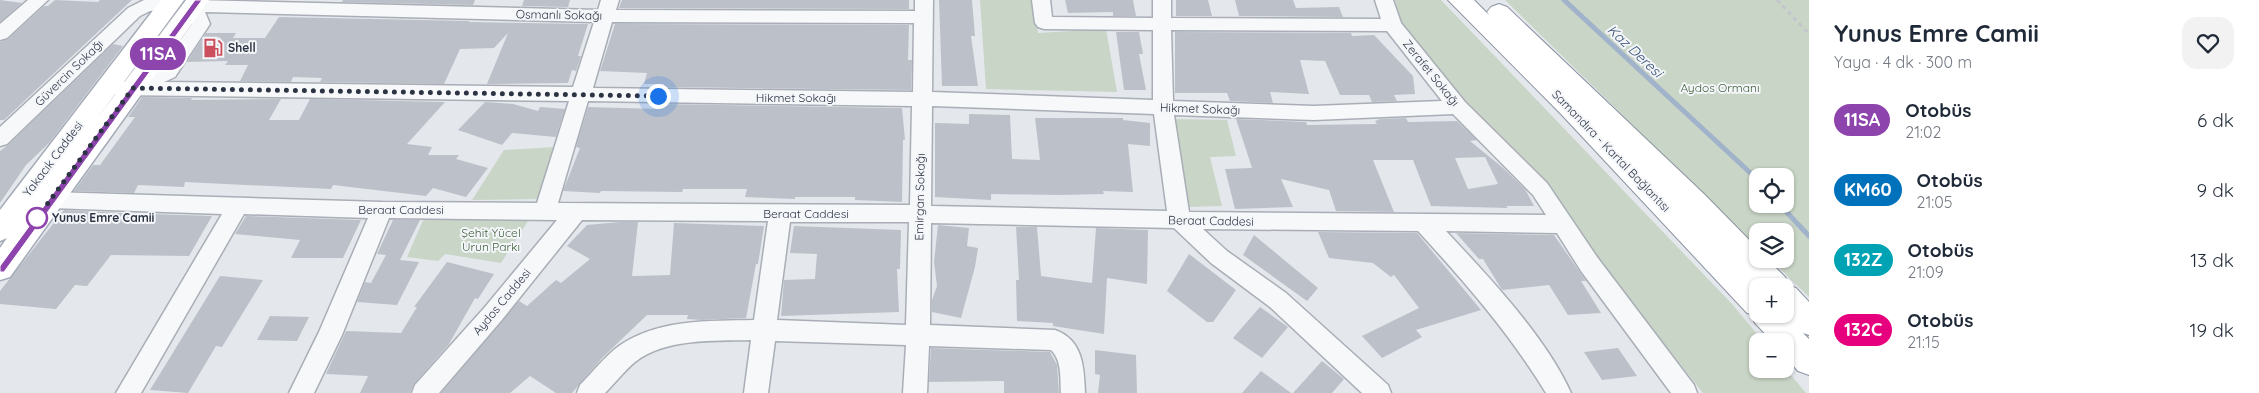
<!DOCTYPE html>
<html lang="tr">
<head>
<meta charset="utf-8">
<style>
	body { margin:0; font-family:Quicksand,sans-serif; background:#f2f2f3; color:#1f2937; height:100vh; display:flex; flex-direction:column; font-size:19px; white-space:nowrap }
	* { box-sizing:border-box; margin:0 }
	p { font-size:16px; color:#747a83 }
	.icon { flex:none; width:28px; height:28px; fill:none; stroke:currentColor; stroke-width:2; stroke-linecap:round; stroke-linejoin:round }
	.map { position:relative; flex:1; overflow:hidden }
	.panel { display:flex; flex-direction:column; background:#fff; width:450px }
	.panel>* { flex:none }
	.badge { padding:0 10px; border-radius:16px; font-size:18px; line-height:32px }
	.tools { position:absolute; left:1749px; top:168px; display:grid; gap:10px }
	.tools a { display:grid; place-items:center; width:45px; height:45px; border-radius:10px; background:#fff; box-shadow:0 1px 4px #0004; font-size:25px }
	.you { position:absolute; width:25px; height:25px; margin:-12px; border:4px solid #fff; border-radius:50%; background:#1a73e8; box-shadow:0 0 0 8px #1a73e833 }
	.map>.badge { position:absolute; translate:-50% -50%; box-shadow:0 0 0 2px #fff }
	.round { display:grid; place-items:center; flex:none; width:52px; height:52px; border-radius:15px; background:#f2f2f3 }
	.headline { display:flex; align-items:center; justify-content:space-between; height:85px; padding:0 25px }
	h1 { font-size:24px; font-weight:700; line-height:38px }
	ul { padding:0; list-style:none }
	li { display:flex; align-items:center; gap:15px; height:70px; padding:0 25px }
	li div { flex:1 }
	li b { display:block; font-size:19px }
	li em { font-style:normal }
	li .badge { min-width:55px; font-weight:700; text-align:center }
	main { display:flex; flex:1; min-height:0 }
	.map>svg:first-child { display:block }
	.green { fill:#c9d5c6; fill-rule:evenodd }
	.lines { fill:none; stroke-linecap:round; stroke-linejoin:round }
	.stream { stroke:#a1b3ca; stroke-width:5 }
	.building { fill:#bcc0c9; fill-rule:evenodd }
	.minor-casing { stroke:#a9aeb6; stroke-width:3 }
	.major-casing { stroke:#a4abb7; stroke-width:3 }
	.highway-casing { stroke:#8c94a2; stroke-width:2 }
	.path { stroke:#c2c5cb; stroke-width:3; stroke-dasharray:4 4; stroke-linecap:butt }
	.minor { fill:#f7f8fa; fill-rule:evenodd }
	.major { fill:#fff; fill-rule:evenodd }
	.highway { fill:#fff; fill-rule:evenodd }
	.line { fill:#8e44ad; stroke:#fff }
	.walk { stroke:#2c3444; stroke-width:5; stroke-dasharray:0 9 }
	.stop-dot { fill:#fff; stroke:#8e44ad; stroke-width:2.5 }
	.labels { text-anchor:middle; stroke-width:4; stroke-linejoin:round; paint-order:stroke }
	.street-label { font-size:12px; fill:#2c3444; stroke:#f4f6f9 }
	.poi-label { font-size:12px; font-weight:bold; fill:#2c3444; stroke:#f4f6f9; text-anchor:start }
	.park-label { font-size:12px; fill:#3f5f3a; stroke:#f4f6f9 }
	.stop-label { font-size:12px; font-weight:bold; fill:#2c3444; stroke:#f4f6f9; text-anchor:start }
	.water-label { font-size:14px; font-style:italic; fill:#375177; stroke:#f4f6f9 }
</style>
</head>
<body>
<main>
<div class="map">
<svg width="1809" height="393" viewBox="0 0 1809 393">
	<rect width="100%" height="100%" fill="#e4e7ec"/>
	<g class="green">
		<path d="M 980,0 L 1033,0 L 1038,33 L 1106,29 L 1117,92 L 986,89 Z"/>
		<path d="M 1395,0 L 1441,0 L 1732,304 L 1763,341 L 1758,341 L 1758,369 L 1785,368 L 1806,393 L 1703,393 L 1607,271 L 1568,215 L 1488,134 L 1401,27 Z"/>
		<path d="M 1505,0 L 1809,0 L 1809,297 L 1770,259 L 1785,259 L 1785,231 L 1758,231 L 1757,247 ZM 1758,176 L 1785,176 L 1785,204 L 1758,204 Z"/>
		<path d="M 1172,119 L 1227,120 L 1236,156 L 1210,157 L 1222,206 L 1186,207 Z"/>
		<path d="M 556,147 L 538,199 L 472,200 L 504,150 Z"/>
		<path d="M 425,216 L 528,221 L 501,263 L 445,254 L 438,261 L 407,257 Z"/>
	</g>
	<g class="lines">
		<g class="stream">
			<path d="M 1564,0 L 1758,180"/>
			<path d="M 1779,204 L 1809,236"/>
		</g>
	</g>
	<g class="building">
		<path d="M 0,0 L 22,3 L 0,22 Z"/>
		<path d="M 55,0 L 98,2 L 100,0 L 132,0 L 4,120 L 0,120 L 0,42 L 8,39 L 44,6 L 48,6 Z"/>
		<path d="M 343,0 L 475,0 L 473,5 L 342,2 Z"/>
		<path d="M 524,0 L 570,0 L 568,7 L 522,6 Z"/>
		<path d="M 622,0 L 909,0 L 909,9 L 619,8 Z"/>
		<path d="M 939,0 L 972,0 L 975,36 L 971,36 L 978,86 L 942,86 Z"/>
		<path d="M 1065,0 L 1133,0 L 1136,16 L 1113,16 L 1113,12 L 1068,13 Z"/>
		<path d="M 1176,0 L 1208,0 L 1212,16 L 1176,16 Z"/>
		<path d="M 1235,0 L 1293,0 L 1296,8 L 1339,7 L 1343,17 L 1239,16 Z"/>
		<path d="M 279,17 L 469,21 L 469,22 L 588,24 L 578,56 L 581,56 L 576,71 L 572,70 L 568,83 L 487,84 L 508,33 L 494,48 L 460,49 L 444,84 L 320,82 L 322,78 L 293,77 L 291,82 L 240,81 L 248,65 L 225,65 L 228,61 L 187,62 L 206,33 L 236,33 L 233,38 L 265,38 Z"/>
		<path d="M 615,24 L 909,25 L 908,60 L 912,60 L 911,90 L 664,87 L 664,84 L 644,84 L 647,73 L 600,71 Z"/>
		<path d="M 1116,32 L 1139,32 L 1143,54 L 1139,54 L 1146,90 L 1124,90 Z"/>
		<path d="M 1175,32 L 1351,33 L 1352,36 L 1374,35 L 1413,76 L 1415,94 L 1394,95 L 1397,101 L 1372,102 L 1369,95 L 1340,95 L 1325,61 L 1300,60 L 1309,94 L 1270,92 L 1273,103 L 1230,101 L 1227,93 L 1175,93 Z"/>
		<path d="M 113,44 L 123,46 L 49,143 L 26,165 L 0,203 L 0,151 L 8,145 Z"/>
		<path d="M 142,97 L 192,98 L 191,100 L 281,99 L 269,120 L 299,120 L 310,99 L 445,102 L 407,144 L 432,147 L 428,155 L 459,155 L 456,159 L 488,168 L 466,197 L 433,188 L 426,196 L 333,185 L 331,189 L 185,182 L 184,187 L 138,185 L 134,193 L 74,191 L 93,165 L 100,165 L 135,117 L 128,117 Z"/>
		<path d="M 485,102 L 513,104 L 538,111 L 540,107 L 565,109 L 556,137 L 512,133 L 502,145 L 458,130 Z"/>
		<path d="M 660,104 L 902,108 L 905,140 L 903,140 L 902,202 L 855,200 L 855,197 L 795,197 L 795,199 L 745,197 L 747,189 L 683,189 L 682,192 L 601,191 L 600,193 L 563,191 L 580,148 L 576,147 L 588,107 L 659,109 Z"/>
		<path d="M 969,114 L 1010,115 L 1012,159 L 1040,160 L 1035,118 L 1123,118 L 1123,120 L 1150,123 L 1150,146 L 1128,144 L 1133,192 L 1103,191 L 1104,194 L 1059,195 L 991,194 L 991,200 L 935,197 L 935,123 L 969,124 Z"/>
		<path d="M 1406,118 L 1408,122 L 1457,121 L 1477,140 L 1470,141 L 1502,167 L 1525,189 L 1534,206 L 1506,206 L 1508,208 L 1431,206 L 1413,160 L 1373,160 L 1394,212 L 1336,211 L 1329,190 L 1281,179 L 1293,207 L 1235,209 L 1225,169 L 1252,168 L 1236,119 L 1306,122 L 1307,125 L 1377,124 L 1375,121 L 1380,119 ZM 1485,157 L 1498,184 L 1468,189 L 1455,158 Z"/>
		<path d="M 64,210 L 121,213 L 212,216 L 189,256 L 111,255 L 87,286 L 75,285 L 56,309 L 0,304 L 0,291 Z"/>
		<path d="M 246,216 L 361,220 L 343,258 L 291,258 L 300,240 L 235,234 Z"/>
		<path d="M 393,220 L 420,220 L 400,260 L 419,262 L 397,305 L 357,302 L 365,282 L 371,283 L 386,255 L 377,254 Z"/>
		<path d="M 620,222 L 638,222 L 632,276 L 670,275 L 674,223 L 764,226 L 758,264 L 756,264 L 746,318 L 701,320 L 687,319 L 688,315 L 647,315 L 602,358 L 572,393 L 556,393 L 530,376 L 510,393 L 441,393 L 519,301 L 527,306 L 556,280 L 561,283 L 590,259 L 567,246 L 587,225 Z"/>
		<path d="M 938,225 L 969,228 L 967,246 L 978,248 L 975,267 L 961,318 L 932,312 L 932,300 L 937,286 L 934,262 Z"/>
		<path d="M 794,226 L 901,230 L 900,269 L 897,269 L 899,312 L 781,316 L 784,280 L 815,279 L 817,254 L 790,253 Z"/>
		<path d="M 1016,227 L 1037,227 L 1041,276 L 1092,283 L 1096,228 L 1148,230 L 1147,284 L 1107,278 L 1104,334 L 1053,326 L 1053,323 L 1017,321 L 1016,280 L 1019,280 Z"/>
		<path d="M 1318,232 L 1417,233 L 1481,310 L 1416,330 L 1422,337 L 1382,358 L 1362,336 L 1419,308 L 1394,275 L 1391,277 L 1373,263 L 1329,258 Z"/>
		<path d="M 1456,233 L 1554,235 L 1586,281 L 1581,281 L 1601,313 L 1568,315 L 1549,285 L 1502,290 L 1483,259 L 1479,259 Z"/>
		<path d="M 1254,235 L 1318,288 L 1307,301 L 1243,255 Z"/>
		<path d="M 1189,254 L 1236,290 L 1213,322 L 1207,322 L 1167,291 Z"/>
		<path d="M 447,262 L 494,274 L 478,299 L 475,298 L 449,344 L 414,384 L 410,393 L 360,393 L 368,376 L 326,374 L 346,331 L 401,333 L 417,307 L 414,307 Z"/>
		<path d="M 220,276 L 263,280 L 222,347 L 216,346 L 188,393 L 150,390 Z"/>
		<path d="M 1260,307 L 1288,327 L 1262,358 L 1233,338 Z"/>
		<path d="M 270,316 L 309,317 L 297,341 L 257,340 Z"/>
		<path d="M 931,348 L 1050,352 L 1057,365 L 1059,393 L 1004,393 L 1004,381 L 929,382 Z"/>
		<path d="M 1618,348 L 1637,376 L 1602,380 L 1584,352 Z"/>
		<path d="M 1095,350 L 1136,355 L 1137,393 L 1098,393 L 1100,375 L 1095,374 Z"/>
		<path d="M 1322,361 L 1344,379 L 1332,393 L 1293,393 Z"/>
		<path d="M 1261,371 L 1291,393 L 1242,393 Z"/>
	</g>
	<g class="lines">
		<defs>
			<g id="minor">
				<path d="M 28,0 L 48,0 L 7,38 L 0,40 L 0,24 Z"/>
				<path d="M 144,0 L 172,0 L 178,5 L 175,9 L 150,11 L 140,16 L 7,144 L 0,146 L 0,127 L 128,8 Z"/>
				<path d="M 193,0 L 598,10 L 601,0 L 619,0 L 616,10 L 915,11 L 915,0 L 933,0 L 932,92 L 1153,100 L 1153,30 L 1044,29 L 1038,27 L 1035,23 L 1032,0 L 1050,0 L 1052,17 L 1153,18 L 1153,0 L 1171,0 L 1171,18 L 1381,19 L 1375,0 L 1393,0 L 1401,23 L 1465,102 L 1547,183 L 1597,257 L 1694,385 L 1697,393 L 1671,393 L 1581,271 L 1557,233 L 1446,231 C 1488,276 1546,337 1571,393 L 1546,393 C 1510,334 1465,282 1418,231 L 1203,229 L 1227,251 L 1286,293 L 1388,385 L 1391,393 L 1362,393 L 1270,307 L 1211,263 L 1174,228 L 931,223 L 930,325 L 1055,330 C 1083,340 1084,367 1085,393 L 1061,393 C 1060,379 1062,360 1051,350 L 929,346 L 927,393 L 903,393 L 906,345 L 775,341 L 768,393 L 744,393 L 751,340 C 714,341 665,338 635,362 C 624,371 615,383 605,393 L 577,393 L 580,385 C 592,373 605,356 619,346 C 657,319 709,321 754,320 L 768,221 L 582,220 L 501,321 L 439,393 L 412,393 L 415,385 L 485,307 L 557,220 L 389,218 L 342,335 L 314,393 L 289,393 L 319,332 L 368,218 L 244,214 L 141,393 L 116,393 L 222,214 L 51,208 L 43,206 L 40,200 L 43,194 L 51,192 L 382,202 L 537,203 L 569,101 L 118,95 L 111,93 L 108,88 L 111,83 L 132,81 L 161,67 L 192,24 L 184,6 L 187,2 ZM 205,12 L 594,22 L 573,87 L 164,82 L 175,77 L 210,24 ZM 612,22 L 914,23 L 913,92 L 593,88 ZM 1171,30 L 1387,31 L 1442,101 L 1314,106 L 1173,101 ZM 588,101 L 912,106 L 910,205 L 558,203 ZM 932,106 L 1154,114 L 1167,211 L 931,206 ZM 1453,114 L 1533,195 L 1546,215 L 1189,212 L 1174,115 L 1314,120 ZM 790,222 L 909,222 L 906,325 L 777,320 Z"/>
			</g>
			<path id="major" d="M 161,0 L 184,0 L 96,120 L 186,0 L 209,0 L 10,277 L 0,280 L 0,248 L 7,238 L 0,241 L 0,210 Z"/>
			<path id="highway" d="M 1448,0 L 1474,0 L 1489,15 L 1487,12 L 1491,7 L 1499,4 L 1507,7 L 1705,195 L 1758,249 L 1758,259 L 1767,259 L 1785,277 L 1790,286 L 1796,288 L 1809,302 L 1809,335 L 1803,333 L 1809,339 L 1809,375 L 1798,371 L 1785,356 L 1785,341 L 1772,341 L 1755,323 L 1751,314 L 1747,313 L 1561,114 ZM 1758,286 L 1785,286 L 1785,314 L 1758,314 Z"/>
		</defs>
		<use href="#minor" class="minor-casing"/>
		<use href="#major" class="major-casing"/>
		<use href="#highway" class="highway-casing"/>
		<path class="path" d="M 1777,0 L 1809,34"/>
		<use href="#minor" class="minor"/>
		<use href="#major" class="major"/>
		<use href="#highway" class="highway"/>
	</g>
	<path class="line" d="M 195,0 L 202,0 L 4,272 L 0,272 L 0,266 Z"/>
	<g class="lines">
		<path class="walk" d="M 37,218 L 133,88 L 658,96"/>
	</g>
	<defs>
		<symbol id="fuel-bare" viewBox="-9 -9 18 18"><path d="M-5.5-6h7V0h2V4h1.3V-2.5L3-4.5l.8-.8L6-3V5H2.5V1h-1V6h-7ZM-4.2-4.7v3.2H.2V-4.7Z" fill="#cb4f5d" stroke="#f4f6f9" stroke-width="2.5" paint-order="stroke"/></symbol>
	</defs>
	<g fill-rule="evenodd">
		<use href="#fuel-bare" x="199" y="34" width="28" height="28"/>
	</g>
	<circle class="stop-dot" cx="37" cy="218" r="10"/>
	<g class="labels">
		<g class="street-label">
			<text transform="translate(559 15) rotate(1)" y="4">Osmanlı Sokağı</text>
			<text transform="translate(69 73) rotate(-44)" y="4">Güvercin Sokağı</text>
			<text transform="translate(1431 73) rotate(51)" y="4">Zerafet Sokağı</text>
			<text x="796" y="102">Hikmet Sokağı</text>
			<text transform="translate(1200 109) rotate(2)" y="4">Hikmet Sokağı</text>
			<text transform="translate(1611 151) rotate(46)" y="4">Samandıra - Kartal Bağlantısı</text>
			<text transform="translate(53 159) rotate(-53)" y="4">Yakacık Caddesi</text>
			<text transform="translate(920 197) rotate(-89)" y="4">Emirgan Sokağı</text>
			<text x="401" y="214">Beraat Caddesi</text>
			<text x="806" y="218">Beraat Caddesi</text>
			<text transform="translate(1211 221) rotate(1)" y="4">Beraat Caddesi</text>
			<text transform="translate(502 302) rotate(-50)" y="4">Aydos Caddesi</text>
		</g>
		<g class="poi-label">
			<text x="228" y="52">Shell</text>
		</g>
		<g class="park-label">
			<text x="1720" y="92">Aydos Ormanı</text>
			<text x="491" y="237">Şehit Yücel<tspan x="491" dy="14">Urun Parkı</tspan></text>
		</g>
		<g class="stop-label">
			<text x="52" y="222">Yunus Emre Camii</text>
		</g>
		<g class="water-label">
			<text transform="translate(1635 51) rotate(43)" y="5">Kaz Deresi</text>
		</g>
	</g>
</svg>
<div class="tools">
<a><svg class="icon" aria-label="locate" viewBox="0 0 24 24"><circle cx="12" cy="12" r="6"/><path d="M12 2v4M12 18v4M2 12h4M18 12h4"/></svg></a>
<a><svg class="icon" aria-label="layers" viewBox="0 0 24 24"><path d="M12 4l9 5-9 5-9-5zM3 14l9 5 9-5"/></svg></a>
<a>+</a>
<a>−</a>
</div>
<div class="you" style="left:658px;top:96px"></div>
<b class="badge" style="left:158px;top:54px;background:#8e44ad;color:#fff">11SA</b>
</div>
<section class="panel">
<div class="headline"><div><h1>Yunus Emre Camii</h1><p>Yaya · 4 dk · 300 m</p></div><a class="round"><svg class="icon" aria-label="heart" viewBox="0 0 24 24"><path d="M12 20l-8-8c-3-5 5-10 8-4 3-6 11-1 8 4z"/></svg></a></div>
<ul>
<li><span class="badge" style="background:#8e44ad;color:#fff">11SA</span><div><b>Otobüs</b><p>21:02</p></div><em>6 dk</em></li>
<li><span class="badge" style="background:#0072bc;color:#fff">KM60</span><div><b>Otobüs</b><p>21:05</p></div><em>9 dk</em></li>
<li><span class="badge" style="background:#00a3b4;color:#fff">132Z</span><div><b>Otobüs</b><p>21:09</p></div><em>13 dk</em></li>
<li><span class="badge" style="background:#e6007e;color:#fff">132C</span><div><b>Otobüs</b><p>21:15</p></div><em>19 dk</em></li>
</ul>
</section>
</main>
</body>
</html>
